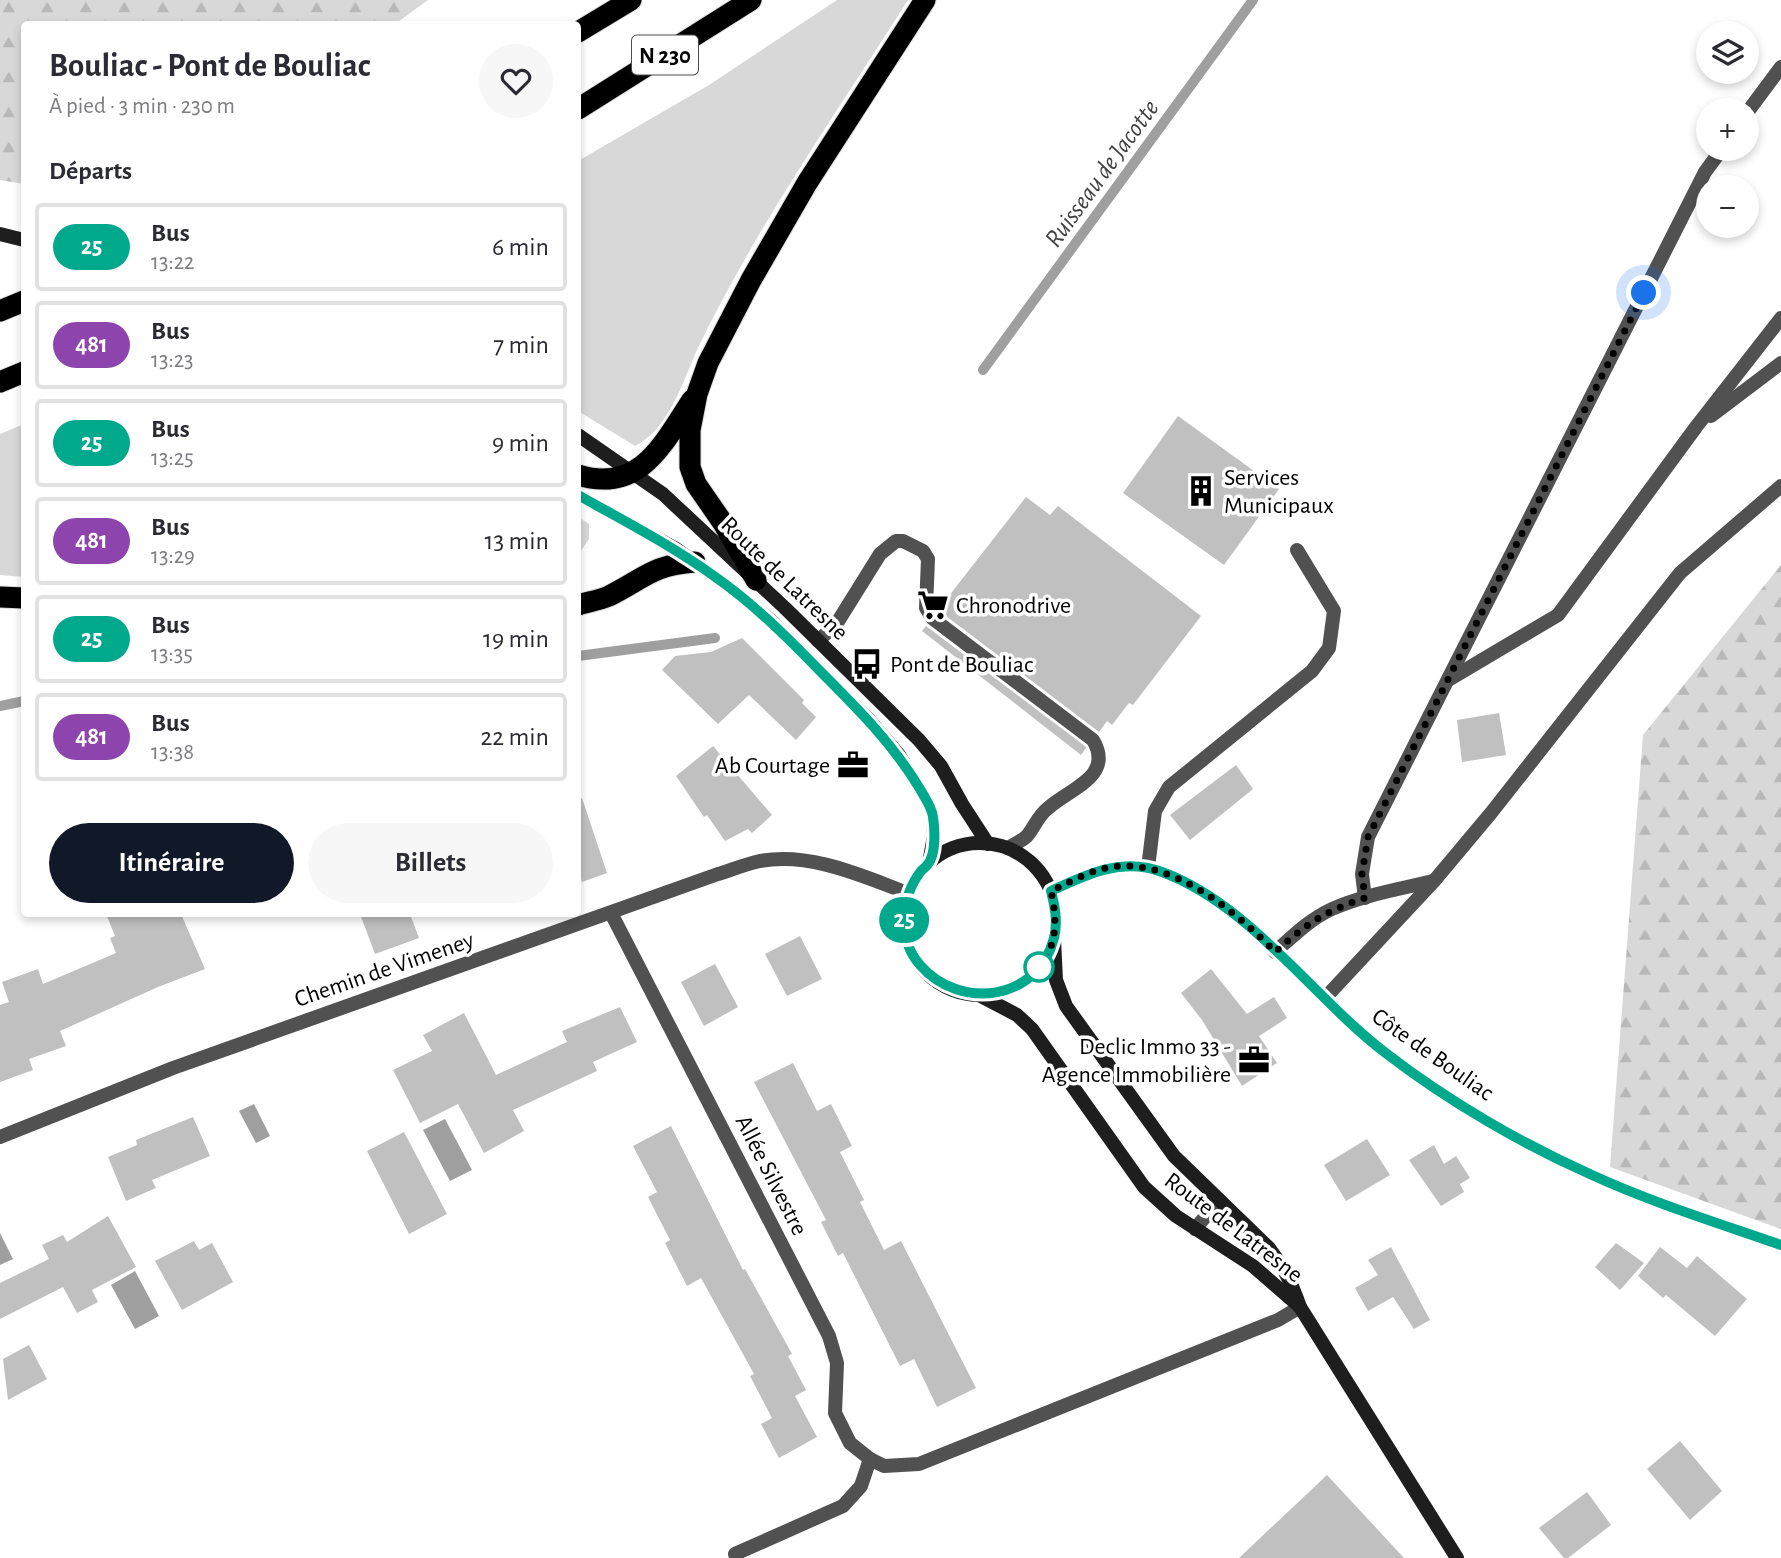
<!DOCTYPE html>
<html lang="fr">
<head>
<meta charset="utf-8">
<style>
	body { margin:0; font-family:"Alegreya Sans",sans-serif; background:#f7f7f7; color:#2b2b33; height:100vh; display:flex; flex-direction:column; font-size:26px; white-space:nowrap }
	* { box-sizing:border-box; margin:0 }
	p { font-size:23px; color:#7c7c81 }
	.icon { flex:none; width:38px; height:38px; fill:none; stroke:currentColor; stroke-width:2; stroke-linecap:round; stroke-linejoin:round }
	.map { position:relative; flex:1; overflow:hidden }
	.details { position:absolute; left:21px; top:21px; width:560px; height:896px; display:flex; flex-direction:column; background:#fff; border-radius:7px; box-shadow:0 4px 10px #0003 }
	.details>* { flex:none }
	.badge { padding:0 14px; border-radius:23px; font-size:24px; line-height:46px }
	.buttons { position:absolute; left:1696px; top:21px; display:grid; gap:14px }
	.buttons a { display:grid; place-items:center; width:63px; height:63px; border-radius:50%; background:#fff; box-shadow:0 4px 10px #0003; font-size:35px }
	.you { position:absolute; width:35px; height:35px; margin:-18px; border:5px solid #fff; border-radius:50%; background:#1a73e8; box-shadow:0 0 0 10px #1a73e833 }
	.map>.badge { position:absolute; translate:-50% -50%; box-shadow:0 0 0 4px #fff }
	h2 { padding:0 28px; font-size:26px; line-height:63px }
	.round { display:grid; place-items:center; flex:none; width:74px; height:74px; border-radius:37px; background:#f7f7f7 }
	.overview { display:flex; align-items:center; justify-content:space-between; height:119px; padding:0 28px }
	h1 { font-size:33px; font-weight:700; line-height:52px }
	.primary-button { display:flex; gap:14px; margin-top:auto; padding:14px 28px }
	.primary-button a { flex:1; height:80px; border-radius:42px; background:#111827; color:#fff; font-size:28px; font-weight:700; line-height:80px; text-align:center }
	.primary-button a+a { background:#f7f7f7; color:#2b2b33 }
	ul { padding:0; list-style:none }
	li { display:flex; align-items:center; gap:21px; height:88px; margin:0 14px 10px; padding:0 14px; border:4px solid #e1e1e2; border-radius:7px }
	li div { flex:1 }
	li b { display:block; font-size:26px }
	li em { font-style:normal }
	li .badge { min-width:77px; font-weight:700; text-align:center }
	.map>svg:first-child { display:block }
	.grass { fill:#d8d8d8 }
	.forest { fill:url(#forest-firs) }
	.water { fill:#9f9f9f }
	.lines { fill:none; stroke-linecap:round; stroke-linejoin:round }
	.stream { stroke:#9f9f9f; stroke-width:10 }
	.building { fill:#c0c0c0 }
	.highway-casing { stroke:#dbdbdb; stroke-width:23 }
	.lane { stroke:#515151; stroke-width:14 }
	.street { stroke:#515151; stroke-width:14 }
	.secondary { stroke:#1e1e1e; stroke-width:14 }
	.highway { stroke:#000; stroke-width:21 }
	.line-casing { stroke:#fff; stroke-width:16 }
	.line { stroke:#00a98b; stroke-width:10 }
	.walk { stroke:#000; stroke-width:7; stroke-dasharray:0 12.6 }
	.stop-dot { fill:#fff; stroke:#00a98b; stroke-width:3.5 }
	.labels { text-anchor:middle; stroke-width:7; stroke-linejoin:round; paint-order:stroke }
	.shield { fill:#fff; stroke:#4c4c4c; stroke-width:2 }
	.shield-label { font-size:23px; font-weight:bold; fill:#000 }
	.poi-label { font-size:24px; fill:#000; stroke:#fff; text-anchor:start }
	.street-label { font-size:24px; fill:#000; stroke:#fff }
	.water-label { font-size:26px; font-style:italic; fill:#404040; stroke:#fff }
</style>
</head>
<body>
<div class="map">
<svg width="1781" height="1558" viewBox="0 0 1781 1558">
	<defs>
		<pattern id="forest-firs" width="22" height="20" patternUnits="userSpaceOnUse" patternTransform="scale(1.75)"><rect width="22" height="20" fill="#d8d8d8"/><path d="M5 1l3.5 6h-7zM16 11l3.5 6h-7z" fill="#b8b8b8"/></pattern>
	</defs>
	<rect width="100%" height="100%" fill="#fff"/>
	<g class="grass">
		<path d="M 837,0 L 908,0 C 835,115 756,227 697,350 C 682,383 669,429 635,446 L 578,411 L 578,161 L 709,85 Z"/>
		<path d="M 24,424 L 24,577 L 0,575 L 0,434 Z"/>
		<path d="M 578,517 L 589,524 L 589,539 L 578,555 Z"/>
	</g>
	<g class="forest">
		<path d="M 0,0 L 428,0 L 395,24 L 24,24 L 24,184 L 0,180 Z"/>
		<path d="M 1781,565 L 1781,1229 L 1610,1167 L 1643,735 Z"/>
	</g>
	<g class="water">
		<path d="M 254,1104 L 270,1136 L 256,1143 L 239,1111 Z"/>
		<path d="M 445,1119 L 472,1170 L 450,1181 L 423,1130 Z"/>
		<path d="M 0,1233 L 13,1259 L 0,1265 Z"/>
		<path d="M 135,1271 L 159,1316 L 135,1329 L 111,1285 Z"/>
	</g>
	<g class="lines">
		<g class="stream">
			<path d="M 983,370 L 1253,0"/>
			<path d="M 578,656 L 715,638"/>
			<path d="M 0,706 L 24,701"/>
		</g>
	</g>
	<g class="building">
		<path d="M 1178,416 L 1279,489 L 1224,565 L 1123,493 Z"/>
		<path d="M 1026,497 L 1050,515 L 1058,506 L 1201,616 L 1133,705 L 1129,703 L 1112,725 L 1107,721 L 1099,732 L 938,610 Z"/>
		<path d="M 926,626 L 1085,746 L 1086,748 L 1081,755 L 922,631 Z"/>
		<path d="M 742,638 L 804,700 L 802,703 L 816,717 L 796,740 L 749,695 L 718,724 L 662,670 L 675,656 L 711,652 Z"/>
		<path d="M 1499,713 L 1506,755 L 1462,762 L 1457,720 Z"/>
		<path d="M 713,746 L 772,815 L 752,833 L 748,829 L 725,841 L 707,815 L 704,817 L 676,776 Z"/>
		<path d="M 1236,765 L 1253,789 L 1190,840 L 1170,815 Z"/>
		<path d="M 582,798 L 607,873 L 582,882 L 578,868 L 578,799 Z"/>
		<path d="M 106,914 L 181,914 L 205,969 L 158,987 L 60,1031 L 66,1046 L 29,1059 L 33,1070 L 0,1082 L 0,1005 L 9,1002 L 2,982 L 38,969 L 43,984 L 116,953 L 110,938 L 115,936 Z"/>
		<path d="M 360,914 L 410,914 L 419,938 L 375,954 Z"/>
		<path d="M 800,936 L 822,979 L 787,996 L 765,954 Z"/>
		<path d="M 715,964 L 738,1007 L 704,1026 L 681,982 Z"/>
		<path d="M 1211,969 L 1247,1014 L 1274,997 L 1287,1018 L 1259,1036 L 1277,1063 L 1242,1086 L 1202,1020 L 1181,993 Z"/>
		<path d="M 620,1007 L 637,1042 L 593,1062 L 597,1071 L 513,1110 L 524,1131 L 484,1153 L 458,1104 L 420,1123 L 393,1070 L 432,1051 L 423,1035 L 464,1013 L 496,1075 L 567,1042 L 562,1031 Z"/>
		<path d="M 793,1063 L 817,1111 L 831,1104 L 852,1146 L 840,1152 L 864,1200 L 860,1202 L 884,1250 L 901,1241 L 976,1388 L 937,1407 L 914,1359 L 900,1366 L 843,1253 L 838,1256 L 821,1222 L 826,1220 L 754,1082 Z"/>
		<path d="M 193,1117 L 210,1156 L 152,1180 L 156,1188 L 126,1201 L 108,1157 L 137,1145 L 136,1140 Z"/>
		<path d="M 671,1126 L 743,1270 L 745,1269 L 792,1354 L 788,1356 L 806,1390 L 795,1396 L 817,1437 L 779,1458 L 761,1424 L 772,1418 L 750,1376 L 754,1374 L 701,1278 L 687,1286 L 665,1243 L 670,1240 L 648,1197 L 657,1192 L 633,1146 Z"/>
		<path d="M 404,1132 L 447,1214 L 409,1234 L 367,1151 Z"/>
		<path d="M 1367,1139 L 1390,1175 L 1346,1201 L 1324,1165 Z"/>
		<path d="M 1434,1145 L 1444,1164 L 1456,1156 L 1470,1178 L 1460,1184 L 1464,1192 L 1441,1206 L 1409,1160 Z"/>
		<path d="M 108,1216 L 136,1267 L 92,1290 L 98,1302 L 77,1313 L 63,1287 L 0,1319 L 0,1283 L 49,1259 L 42,1245 L 63,1235 L 67,1242 Z"/>
		<path d="M 194,1241 L 199,1250 L 212,1243 L 233,1282 L 182,1310 L 155,1261 Z"/>
		<path d="M 1616,1243 L 1644,1263 L 1620,1290 L 1595,1267 Z"/>
		<path d="M 1391,1247 L 1430,1320 L 1414,1329 L 1393,1297 L 1368,1311 L 1355,1288 L 1378,1275 L 1368,1260 Z"/>
		<path d="M 1660,1247 L 1687,1268 L 1697,1256 L 1747,1299 L 1715,1336 L 1666,1295 L 1663,1298 L 1638,1276 Z"/>
		<path d="M 29,1345 L 47,1379 L 8,1400 L 3,1359 Z"/>
		<path d="M 1680,1441 L 1722,1491 L 1690,1520 L 1647,1469 Z"/>
		<path d="M 1327,1475 L 1404,1558 L 1239,1558 Z"/>
		<path d="M 1587,1492 L 1611,1525 L 1568,1558 L 1564,1558 L 1539,1528 Z"/>
	</g>
	<g class="lines">
		<defs>
			<g id="highway">
				<path d="M 578,32 L 631,0"/>
				<path d="M 578,109 L 751,0"/>
				<path d="M 0,311 L 24,301"/>
				<path d="M 0,382 L 24,372"/>
				<path d="M 578,475 C 640,494 663,444 692,400"/>
				<path d="M 756,580 L 723,523 L 696,484 L 690,467 L 690,430 L 697,394 L 708,363 L 751,280 L 807,183 L 925,0"/>
				<path d="M 0,597 L 24,598"/>
				<path d="M 578,605 C 588,602 600,600 609,596 C 645,578 652,565 695,562"/>
			</g>
		</defs>
		<use href="#highway" class="highway-casing"/>
		<g class="lane">
			<path d="M 1746,114 L 1781,67"/>
			<path d="M 1711,416 L 1781,363"/>
			<path d="M 818,641 L 837,623 L 880,554 L 896,541 L 903,541 L 923,551 L 928,559 L 926,608 L 932,618 L 1093,740 C 1115,777 1068,789 1047,809 C 1038,816 1034,828 1027,836 C 1022,841 1014,844 1008,848"/>
			<path d="M 1450,679 L 1558,615 L 1696,427 L 1781,318"/>
			<path d="M 1148,868 L 1155,811 L 1169,787 L 1312,671 L 1329,648 L 1334,611 L 1297,550"/>
			<path d="M 1365,898 L 1362,874 L 1368,837 L 1705,172 L 1722,149"/>
			<path d="M 1275,952 C 1293,936 1310,919 1332,909 C 1363,895 1400,889 1433,881"/>
			<path d="M 1325,998 L 1434,881 L 1491,813 L 1680,573 L 1781,486"/>
		</g>
		<g class="street">
			<path d="M 1051,891 C 1087,874 1122,858 1162,872 C 1249,903 1314,999 1387,1054 C 1449,1101 1521,1143 1592,1175 C 1653,1203 1718,1223 1781,1245"/>
			<path d="M 611,913 L 829,1336 L 837,1363 L 835,1413 L 850,1443 L 870,1459 L 884,1466 L 919,1464 L 1278,1320 L 1300,1307"/>
			<path d="M 0,1137 L 173,1068 L 718,874 C 731,870 746,864 760,861 C 811,852 862,876 908,893"/>
			<path d="M 1195,1229 L 1219,1200"/>
			<path d="M 737,1558 L 735,1554 L 843,1506 L 861,1486 L 870,1459"/>
		</g>
		<g class="secondary">
			<path d="M 0,234 L 24,240"/>
			<path d="M 578,435 L 663,494 L 785,608 L 919,740 L 941,766 L 962,804 L 988,844"/>
			<path d="M 578,495 L 676,549 L 741,596 L 770,620 L 870,721 L 899,755 L 928,803 L 933,815 L 934,836 L 929,863"/>
			<circle cx="980" cy="919" r="76"/>
			<path d="M 1054,939 L 1056,980 L 1066,1006 L 1174,1156 L 1269,1248 C 1284,1267 1292,1284 1300,1307 L 1457,1558"/>
			<path d="M 979,995 L 1017,1015 L 1032,1029 L 1144,1187 L 1176,1216 L 1253,1266 L 1299,1306"/>
		</g>
		<use href="#highway" class="highway"/>
	</g>
	<g class="lines">
		<defs>
			<path id="line" d="M 578,495 C 624,521 671,545 714,576 C 754,604 787,637 821,672 C 858,709 893,744 920,789 C 925,798 932,807 933,817 C 935,830 936,854 928,864 C 926,867 923,869 921,871 C 901,897 897,939 920,965 C 960,1011 1038,1001 1054,938 C 1058,922 1055,907 1051,891 C 1087,874 1122,857 1162,872 C 1250,904 1314,999 1387,1054 C 1448,1101 1522,1144 1592,1175 C 1653,1203 1718,1223 1781,1245"/>
		</defs>
		<use href="#line" class="line-casing"/>
		<use href="#line" class="line"/>
		<path class="walk" d="M 1039,967 C 1058,945 1057,918 1051,891 C 1070,882 1090,870 1112,867 C 1171,858 1236,911 1275,952 C 1308,923 1323,912 1365,898 L 1362,874 L 1368,837 L 1644,293"/>
	</g>
	<defs>
		<symbol id="building-bare" viewBox="-9 -9 18 18"><path d="M-4-6H4V6H1V3H-1V6H-4ZM-2.5-4.3h1.7v1.8h-1.7ZM.8-4.3h1.7v1.8H.8ZM-2.5-1h1.7V.8h-1.7ZM.8-1h1.7V.8H.8Z" fill="#000" stroke="#fff" stroke-width="2.5" paint-order="stroke"/></symbol>
		<symbol id="supermarket-bare" viewBox="-9 -9 18 18"><path d="M-6-5.5h2.5l.6 2H6L4.5 2H-2.5L-4.4-4H-6ZM-1.5 3.2a1.3 1.3 0 1 0 .1 0ZM3 3.2a1.3 1.3 0 1 0 .1 0Z" fill="#000" stroke="#fff" stroke-width="2.5" paint-order="stroke"/></symbol>
		<symbol id="bus-bare" viewBox="-9 -9 18 18"><path d="M-5-6H5V4H4V6H2V4H-2V6H-4V4H-5ZM-3.5-4V0h7V-4ZM-3.5 1.2v1.5H-2V1.2ZM2 1.2v1.5H3.5V1.2Z" fill="#000" stroke="#fff" stroke-width="2.5" paint-order="stroke"/></symbol>
		<symbol id="office-bare" viewBox="-9 -9 18 18"><path d="M-6-3h4V-5.5h4V-3h4V5H-6ZM-1-4.5V-3h2v-1.5ZM-6 0V1H6V0Z" fill="#000" stroke="#fff" stroke-width="2.5" paint-order="stroke"/></symbol>
	</defs>
	<g fill-rule="evenodd">
		<use href="#building-bare" x="1179" y="469" width="44" height="44"/>
		<use href="#supermarket-bare" x="911" y="583" width="44" height="44"/>
		<use href="#bus-bare" x="845" y="642" width="44" height="44"/>
		<use href="#office-bare" x="831" y="743" width="44" height="44"/>
		<use href="#office-bare" x="1232" y="1038" width="44" height="44"/>
	</g>
	<circle class="stop-dot" cx="1039" cy="967" r="14"/>
	<g class="labels">
		<rect class="shield" x="632" y="35.5" width="66" height="39" rx="5"/>
		<g class="shield-label">
			<text x="665" y="63">N 230</text>
		</g>
		<g class="poi-label">
			<text x="1224" y="485">Services<tspan x="1224" dy="28">Municipaux</tspan></text>
			<text x="956" y="613">Chronodrive</text>
			<text x="890" y="672">Pont de Bouliac</text>
			<text x="830" y="773" text-anchor="end">Ab Courtage</text>
			<text x="1231" y="1054" text-anchor="end">Declic Immo 33 -<tspan x="1231" dy="28">Agence Immobilière</tspan></text>
		</g>
		<g class="street-label">
			<text transform="translate(785 578) rotate(44)" y="8">Route de Latresne</text>
			<text transform="translate(384 969) rotate(-19)" y="8">Chemin de Vimeney</text>
			<text transform="translate(1433 1054) rotate(35)" y="8">Côte de Bouliac</text>
			<text transform="translate(772 1175) rotate(63)" y="8">Allée Silvestre</text>
			<text transform="translate(1234 1227) rotate(37)" y="8">Route de Latresne</text>
		</g>
		<g class="water-label">
			<text transform="translate(1101 173) rotate(-54)" y="9">Ruisseau de Jacotte</text>
		</g>
	</g>
</svg>
<div class="buttons">
<a><svg class="icon" aria-label="layers" viewBox="0 0 24 24"><path d="M12 4l9 5-9 5-9-5zM3 14l9 5 9-5"/></svg></a>
<a>+</a>
<a>−</a>
</div>
<div class="you" style="left:1644px;top:293px"></div>
<b class="badge" style="left:904px;top:920px;background:#00a98b;color:#fff">25</b>
<section class="details">
<div class="overview"><div><h1>Bouliac - Pont de Bouliac</h1><p>À pied · 3 min · 230 m</p></div><a class="round"><svg class="icon" aria-label="heart" viewBox="0 0 24 24"><path d="M12 20l-8-8c-3-5 5-10 8-4 3-6 11-1 8 4z"/></svg></a></div>
<h2>Départs</h2>
<ul>
<li><span class="badge" style="background:#00a98b;color:#fff">25</span><div><b>Bus</b><p>13:22</p></div><em>6 min</em></li>
<li><span class="badge" style="background:#8e44ad;color:#fff">481</span><div><b>Bus</b><p>13:23</p></div><em>7 min</em></li>
<li><span class="badge" style="background:#00a98b;color:#fff">25</span><div><b>Bus</b><p>13:25</p></div><em>9 min</em></li>
<li><span class="badge" style="background:#8e44ad;color:#fff">481</span><div><b>Bus</b><p>13:29</p></div><em>13 min</em></li>
<li><span class="badge" style="background:#00a98b;color:#fff">25</span><div><b>Bus</b><p>13:35</p></div><em>19 min</em></li>
<li><span class="badge" style="background:#8e44ad;color:#fff">481</span><div><b>Bus</b><p>13:38</p></div><em>22 min</em></li>
</ul>
<div class="primary-button"><a>Itinéraire</a><a>Billets</a></div>
</section>
</div>
</body>
</html>
